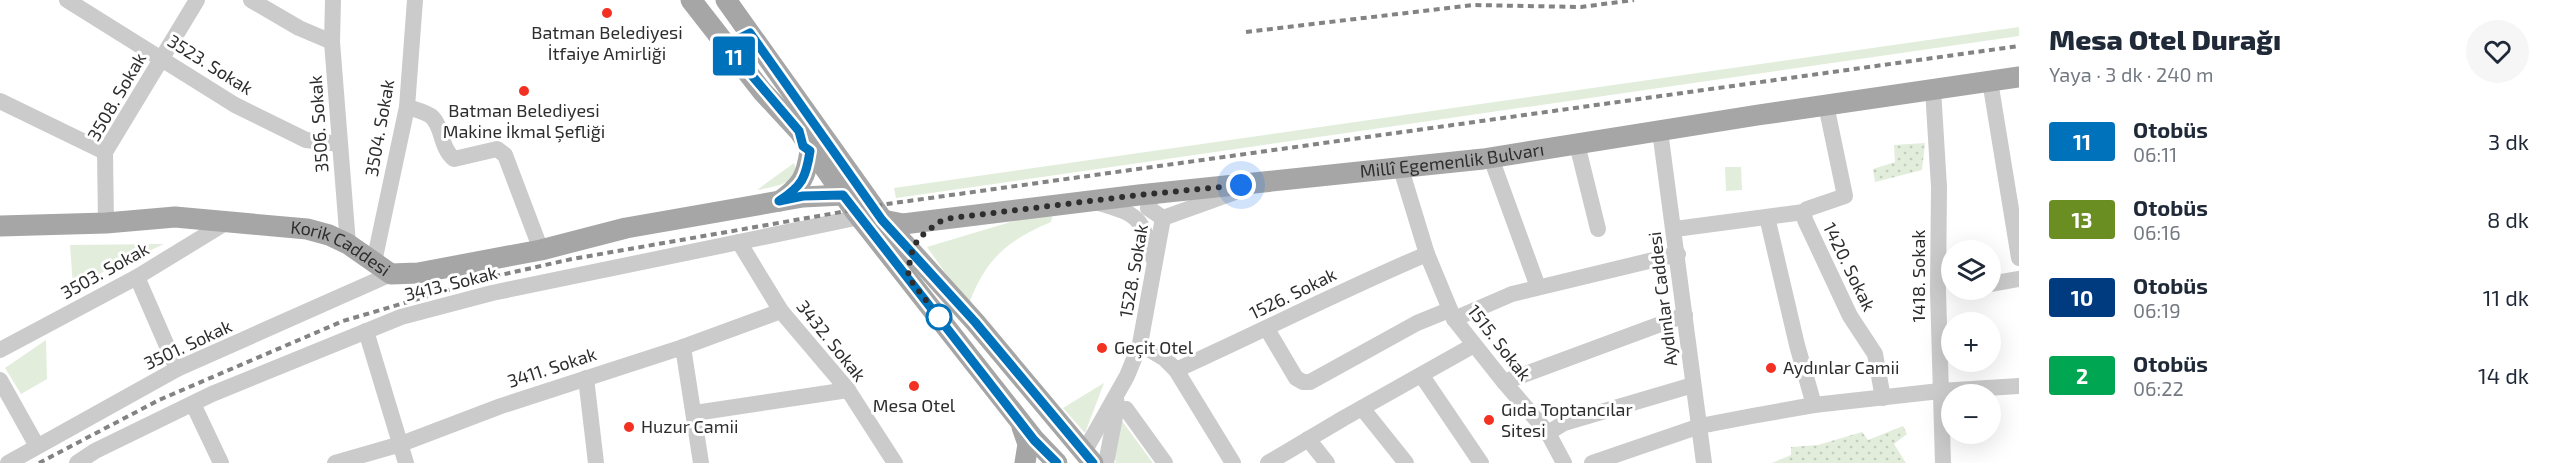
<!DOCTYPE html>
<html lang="tr">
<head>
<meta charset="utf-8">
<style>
	body { margin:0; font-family:"Exo 2",sans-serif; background:#f6f6f7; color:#1f2937; height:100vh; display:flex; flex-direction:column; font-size:22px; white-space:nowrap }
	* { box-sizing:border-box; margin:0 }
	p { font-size:20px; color:#747a83 }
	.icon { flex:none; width:33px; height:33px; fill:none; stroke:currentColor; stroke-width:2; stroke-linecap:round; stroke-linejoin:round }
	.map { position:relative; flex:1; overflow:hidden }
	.details { display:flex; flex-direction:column; background:#fff; width:540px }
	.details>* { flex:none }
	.badge { padding:0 12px; border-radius:4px; font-size:21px; line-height:39px }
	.buttons { position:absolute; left:1941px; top:240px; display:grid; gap:12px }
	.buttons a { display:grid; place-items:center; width:60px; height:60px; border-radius:50%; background:#fff; box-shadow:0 6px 24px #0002; font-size:30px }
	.you { position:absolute; width:30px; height:30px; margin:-15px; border:4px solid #fff; border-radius:50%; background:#1a73e8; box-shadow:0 0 0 9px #1a73e833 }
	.map>.badge { position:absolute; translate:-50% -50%; box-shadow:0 0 0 3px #fff }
	.round { display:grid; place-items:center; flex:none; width:63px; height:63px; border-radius:32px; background:#f6f6f7 }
	.overview { display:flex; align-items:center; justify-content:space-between; height:102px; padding:0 30px }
	h1 { font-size:28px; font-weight:800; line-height:45px }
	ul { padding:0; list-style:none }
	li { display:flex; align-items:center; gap:18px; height:78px; padding:0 30px }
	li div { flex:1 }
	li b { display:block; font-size:22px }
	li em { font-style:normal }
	li .badge { min-width:66px; font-weight:700; text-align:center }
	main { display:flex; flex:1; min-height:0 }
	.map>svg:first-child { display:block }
	.green { fill:#e2eddb }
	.garden { fill:url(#garden-dots) }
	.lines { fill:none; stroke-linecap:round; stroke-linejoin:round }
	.minor { stroke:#cbcbcb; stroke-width:16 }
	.major { stroke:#a6a6a6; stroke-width:21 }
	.rail { stroke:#838383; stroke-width:4; stroke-dasharray:6 4.5; stroke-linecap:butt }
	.line-casing { stroke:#fff; stroke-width:14 }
	.line { stroke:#0072bc; stroke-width:9 }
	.walk { stroke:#2e2e2e; stroke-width:6; stroke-dasharray:0 10.8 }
	.poi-dot { fill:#f23123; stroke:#fff; stroke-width:2 }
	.stop-dot { fill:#fff; stroke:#0072bc; stroke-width:3 }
	.labels { text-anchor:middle; stroke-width:6; stroke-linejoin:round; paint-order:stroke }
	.poi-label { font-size:18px; fill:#2e2e2e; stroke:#fff; text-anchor:start }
	.street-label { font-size:18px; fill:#2e2e2e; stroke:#fff }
</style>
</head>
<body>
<main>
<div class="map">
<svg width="2019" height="463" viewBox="0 0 2019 463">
	<defs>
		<pattern id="garden-dots" width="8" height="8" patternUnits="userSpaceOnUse" patternTransform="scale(1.5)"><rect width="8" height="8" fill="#e2eddb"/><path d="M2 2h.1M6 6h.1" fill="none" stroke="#c2ccbc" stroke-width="1.8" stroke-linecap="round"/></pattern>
	</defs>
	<rect width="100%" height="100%" fill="#fff"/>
	<g class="green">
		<path d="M 2019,27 L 2019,36 L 896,198 L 894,188 Z"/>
		<path d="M 794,163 C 802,184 772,187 757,190 Z"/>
		<path d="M 1725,167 L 1741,167 L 1742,190 L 1726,191 Z"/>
		<path d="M 1054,209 L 1051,222 C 1009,240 987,257 970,301 L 958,291 L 927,247 Z"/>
		<path d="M 164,244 L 73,286 L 70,245 Z"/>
		<path d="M 46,340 L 47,379 L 21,394 L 5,368 Z"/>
		<path d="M 1104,383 L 1085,433 L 1063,408 Z"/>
		<path d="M 1122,421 L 1153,463 L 1116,463 L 1114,454 Z"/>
	</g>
	<g class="garden">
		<path d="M 1925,143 L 1922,170 L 1875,182 L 1873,169 L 1895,162 L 1894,145 Z"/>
		<path d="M 1903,426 L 1907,434 L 1894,444 L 1906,463 L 1772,463 L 1791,455 L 1791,447 L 1818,445 L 1862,432 L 1868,440 Z"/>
	</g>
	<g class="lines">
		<g class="minor">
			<path d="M 67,0 L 235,105 L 306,140 L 340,144"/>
			<path d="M 251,0 L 299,28 L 332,42"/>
			<path d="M 333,0 L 332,42 L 348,244"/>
			<path d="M 1990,81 L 2019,258"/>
			<path d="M 1933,89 L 1939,187 L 1938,291 L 1943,463"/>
			<path d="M 0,101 L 105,152"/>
			<path d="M 1826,105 L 1845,196 L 1807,209 L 1804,212 L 1805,220 L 1850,316 L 1875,354 L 1883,398"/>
			<path d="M 407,107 C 415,109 424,112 431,116 C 443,126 440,148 454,159 L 497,149 L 505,155 L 541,250"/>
			<path d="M 1660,131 L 1704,463"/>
			<path d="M 1577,144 L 1598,229"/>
			<path d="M 1491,158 L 1538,287"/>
			<path d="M 1401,169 L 1427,254 L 1454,319 L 1504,382 L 1548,433 L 1564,463"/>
			<path d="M 1157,193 L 1149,202 L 1148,208 L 1163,218"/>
			<path d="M 1096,202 C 1138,215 1141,215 1153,258"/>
			<path d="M 1767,217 L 1797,345 L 1814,405"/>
			<path d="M 106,223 L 105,152 L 197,0"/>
			<path d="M 1675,229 L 1804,212"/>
			<path d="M 739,242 L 781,311 L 848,390 L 895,463"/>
			<path d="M 374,262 L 407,107 L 415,0"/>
			<path d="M 137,277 L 177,369"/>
			<path d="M 1990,284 L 2019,279"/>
			<path d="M 1454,319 L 1512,294 L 1678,254"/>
			<path d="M 1267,329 L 1296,378 L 1303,382 L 1310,382 L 1417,323 L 1449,310"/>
			<path d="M 366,331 L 406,463"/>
			<path d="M 1140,344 L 1165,359 L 1176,370 L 1233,463"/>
			<path d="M 683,347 L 701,463"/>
			<path d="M 0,350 L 137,277 L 227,222"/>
			<path d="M 1176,370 C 1260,332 1342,290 1427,254"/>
			<path d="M 1422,376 L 1481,463"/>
			<path d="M 586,378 L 596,463"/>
			<path d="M 0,380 L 37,446"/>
			<path d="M 1504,382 L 1685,315"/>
			<path d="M 193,404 L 221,463"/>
			<path d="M 1362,408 L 1406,463"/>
			<path d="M 1126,409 L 1165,463"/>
			<path d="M 695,413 L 848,390"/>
			<path d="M 1548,433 L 1564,423 L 1693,385"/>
			<path d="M 1308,439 L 1327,463"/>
			<path d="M 1084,452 L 1127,376 L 1140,344 L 1163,218 L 1241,190"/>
			<path d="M 8,463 L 177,369 L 391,274"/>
			<path d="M 77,463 L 95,451 L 212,394 L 401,317 L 492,293 L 860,217"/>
			<path d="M 335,463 L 401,444 L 501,406 L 683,347 L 781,311"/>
			<path d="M 1106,463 L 1117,407 L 1116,398"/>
			<path d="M 1268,463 L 1344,418 L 1474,345"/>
			<path d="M 1592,463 L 1700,426 L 1752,416 L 1814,405 L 1940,391 L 2019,386"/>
		</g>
		<g class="major">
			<path d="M 691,0 L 762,91 L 799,131 L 854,210 L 1034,439 L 1057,463"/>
			<path d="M 726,0 L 883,220 L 975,322 L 1093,463"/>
			<path d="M 780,201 C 802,185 806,177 810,151"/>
			<path id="s1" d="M 883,220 L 903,224 L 1139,195 L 1483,159 L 1758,115 L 2019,77"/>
			<path id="s2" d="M 0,226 L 106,223 L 175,217 L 307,229 L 329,235 L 348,244 L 391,274 L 418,273 L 541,250 L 626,228 L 803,197 L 843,195"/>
			<path d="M 1022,427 L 1028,444 L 1025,463"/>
		</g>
		<g class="rail">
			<path d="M 1246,32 L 1473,5 L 1581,7 L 1634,0"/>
			<path d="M 39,463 L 159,400 L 343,321 L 496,276 L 572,259 L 887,204 L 2019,46"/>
		</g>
	</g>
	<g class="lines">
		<defs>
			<path id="line" d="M 1057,463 L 1034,440 L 843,195 L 803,196 L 779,201 C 802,186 806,178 810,151 L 803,146 L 799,131 L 726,45 L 750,33 L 882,220 L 975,322 L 1093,463"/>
		</defs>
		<use href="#line" class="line-casing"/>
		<use href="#line" class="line"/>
		<path class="walk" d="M 939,317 L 908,277 C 911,241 916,239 944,219 L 1139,195 L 1241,185"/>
	</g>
	<g class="poi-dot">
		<circle cx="607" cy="13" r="6"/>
		<circle cx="524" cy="91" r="6"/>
		<circle cx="1102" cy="348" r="6"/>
		<circle cx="1771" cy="368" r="6"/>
		<circle cx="914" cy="386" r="6"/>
		<circle cx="1489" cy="420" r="6"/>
		<circle cx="629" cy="427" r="6"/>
	</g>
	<circle class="stop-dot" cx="939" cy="317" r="12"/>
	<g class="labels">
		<g class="poi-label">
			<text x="607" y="39" text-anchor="middle">Batman Belediyesi<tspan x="607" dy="21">İtfaiye Amirliği</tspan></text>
			<text x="524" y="117" text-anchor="middle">Batman Belediyesi<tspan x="524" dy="21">Makine İkmal Şefliği</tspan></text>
			<text x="1114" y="354">Geçit Otel</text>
			<text x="1783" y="374">Aydınlar Camii</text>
			<text x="914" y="412" text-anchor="middle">Mesa Otel</text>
			<text x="1501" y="416">Gıda Toptancılar<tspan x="1501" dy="21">Sitesi</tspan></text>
			<text x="641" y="433">Huzur Camii</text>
		</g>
		<g class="street-label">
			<text transform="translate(210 65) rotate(32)" y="6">3523. Sokak</text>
			<text transform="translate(117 97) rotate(-60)" y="6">3508. Sokak</text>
			<text transform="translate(319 124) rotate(-94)" y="6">3506. Sokak</text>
			<text transform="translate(380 128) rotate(-80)" y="6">3504. Sokak</text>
			<text dy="6" stroke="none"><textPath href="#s1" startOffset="573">Millî Egemenlik Bulvarı</textPath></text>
			<text dy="6" stroke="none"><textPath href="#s2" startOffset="346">Korik Caddesi</textPath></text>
			<text transform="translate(1849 267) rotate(64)" y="6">1420. Sokak</text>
			<text transform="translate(105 271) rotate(-29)" y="6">3503. Sokak</text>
			<text transform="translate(1134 271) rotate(-80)" y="6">1528. Sokak</text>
			<text transform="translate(1919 276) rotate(-90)" y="6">1418. Sokak</text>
			<text transform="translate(451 284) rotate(-14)" y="6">3413. Sokak</text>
			<text transform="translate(1293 294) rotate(-26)" y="6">1526. Sokak</text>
			<text transform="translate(1663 299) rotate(-97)" y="6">Aydınlar Caddesi</text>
			<text transform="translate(831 341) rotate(51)" y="6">3432. Sokak</text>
			<text transform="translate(1499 343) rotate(52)" y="6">1515. Sokak</text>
			<text transform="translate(188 345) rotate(-25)" y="6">3501. Sokak</text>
			<text transform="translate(552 368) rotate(-18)" y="6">3411. Sokak</text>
		</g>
	</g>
</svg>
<div class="buttons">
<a><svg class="icon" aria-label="layers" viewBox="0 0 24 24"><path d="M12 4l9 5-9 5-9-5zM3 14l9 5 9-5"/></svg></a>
<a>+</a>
<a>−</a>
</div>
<div class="you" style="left:1241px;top:185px"></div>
<b class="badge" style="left:734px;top:56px;background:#0072bc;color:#fff">11</b>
</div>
<section class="details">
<div class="overview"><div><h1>Mesa Otel Durağı</h1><p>Yaya · 3 dk · 240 m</p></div><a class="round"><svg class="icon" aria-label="heart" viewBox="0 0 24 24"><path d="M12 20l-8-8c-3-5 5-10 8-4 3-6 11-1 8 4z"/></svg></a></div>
<ul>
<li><span class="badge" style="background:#0072bc;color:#fff">11</span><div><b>Otobüs</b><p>06:11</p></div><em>3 dk</em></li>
<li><span class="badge" style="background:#6b8e23;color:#fff">13</span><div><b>Otobüs</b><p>06:16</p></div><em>8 dk</em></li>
<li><span class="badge" style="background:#003b80;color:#fff">10</span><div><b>Otobüs</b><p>06:19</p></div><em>11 dk</em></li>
<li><span class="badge" style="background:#00a651;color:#fff">2</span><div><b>Otobüs</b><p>06:22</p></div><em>14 dk</em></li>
</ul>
</section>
</main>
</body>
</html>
